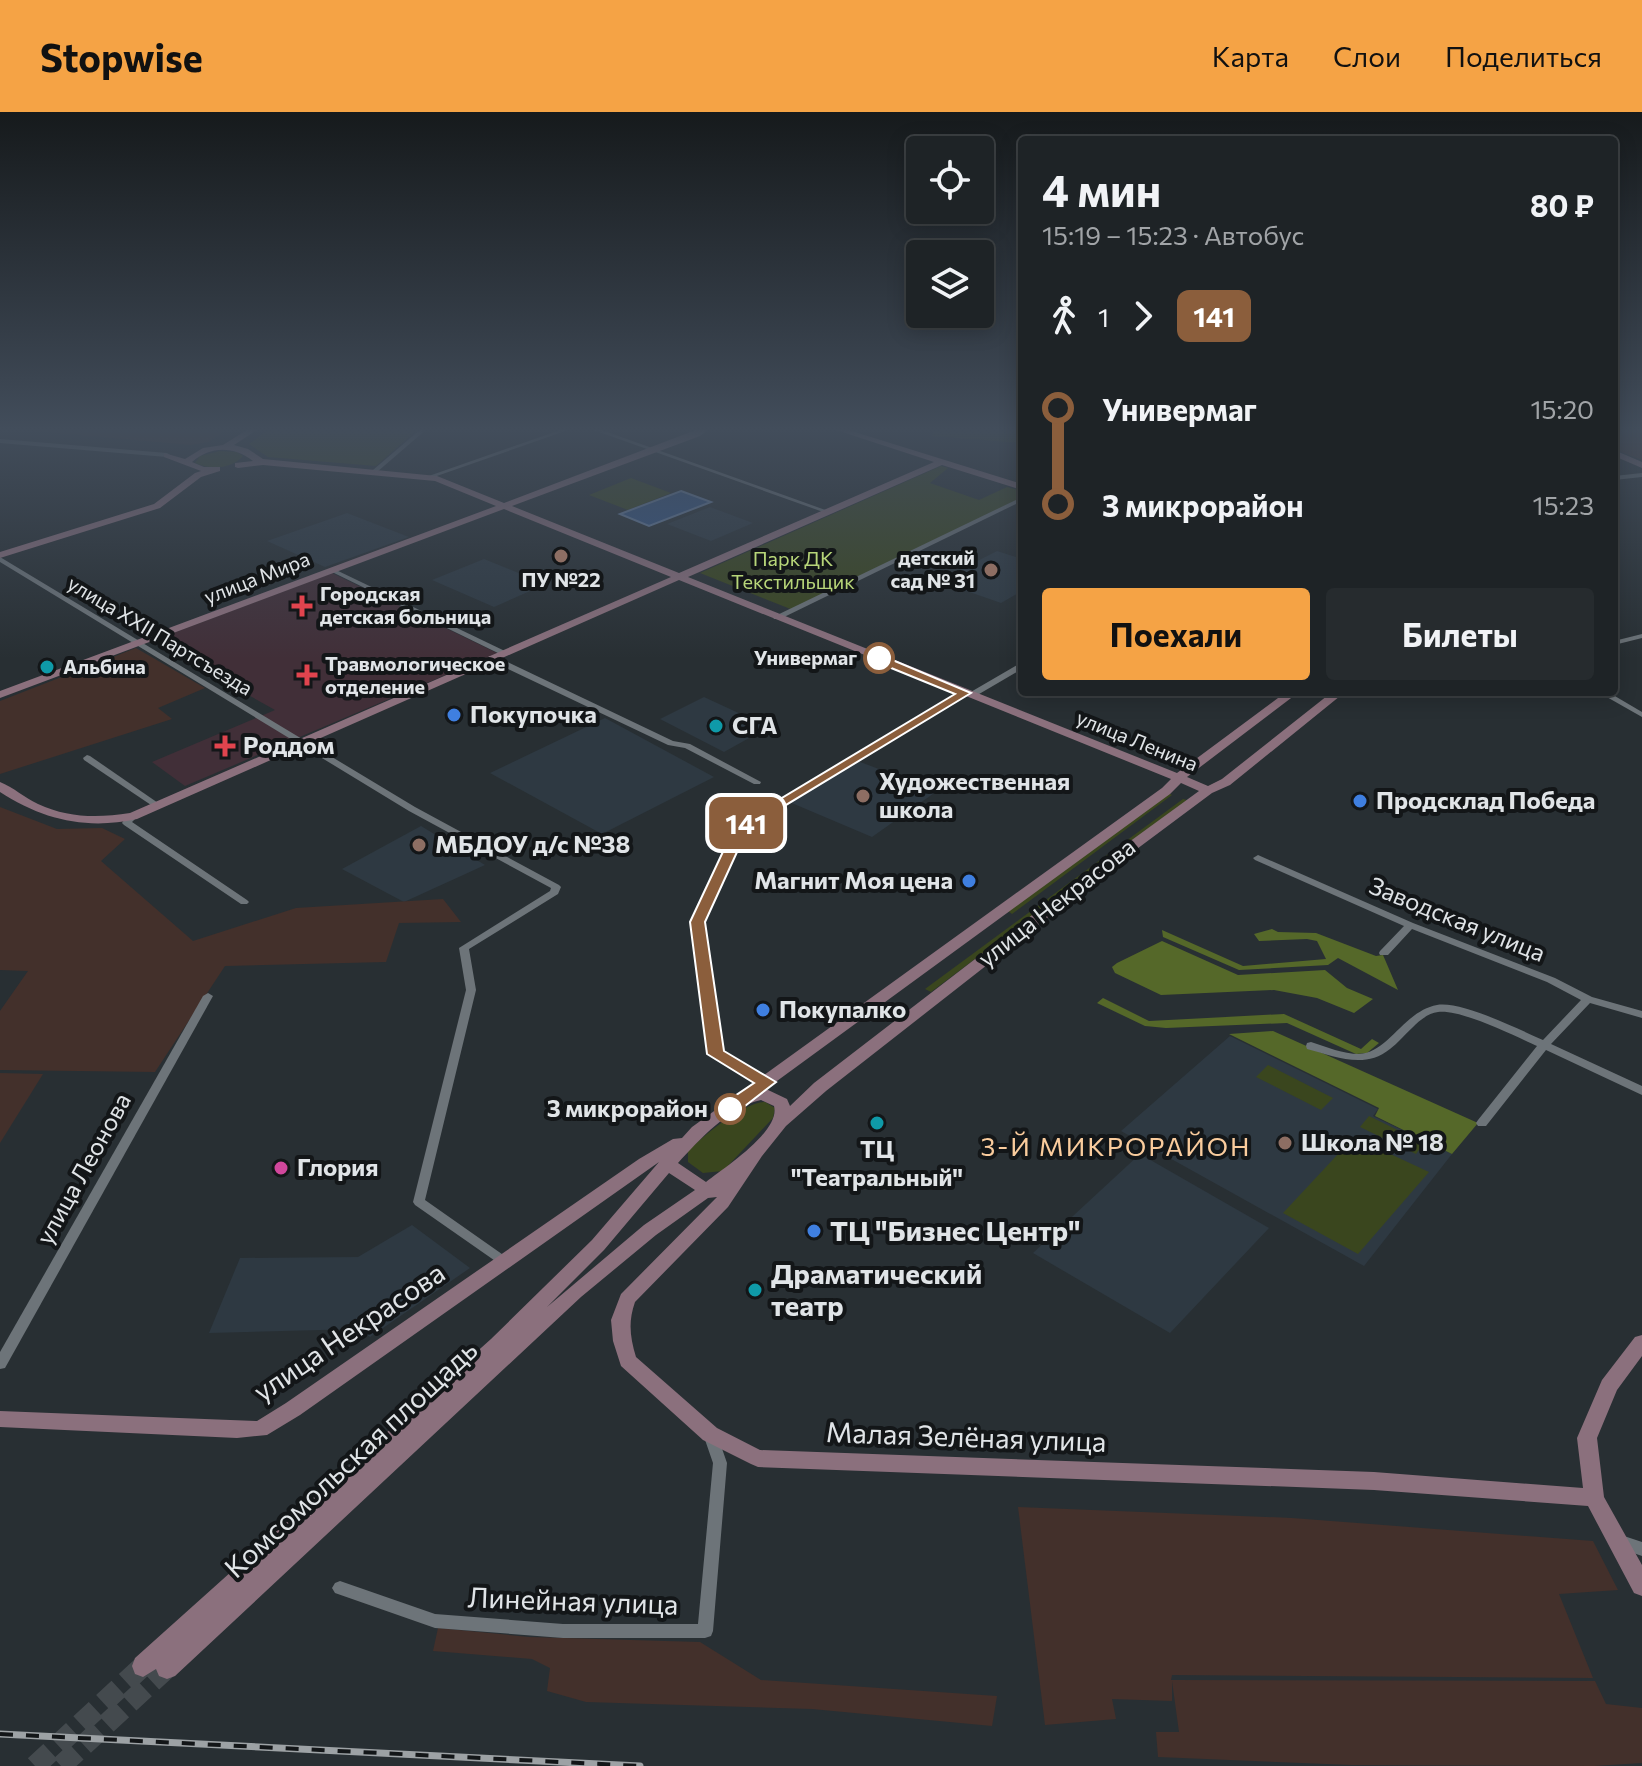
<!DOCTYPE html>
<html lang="ru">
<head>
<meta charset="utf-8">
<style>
	body { margin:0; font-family:Commissioner,sans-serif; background:#262b2e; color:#f1f3f6; height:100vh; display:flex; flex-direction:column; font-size:30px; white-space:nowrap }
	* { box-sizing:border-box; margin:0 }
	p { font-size:26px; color:#a1a4a7 }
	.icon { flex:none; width:44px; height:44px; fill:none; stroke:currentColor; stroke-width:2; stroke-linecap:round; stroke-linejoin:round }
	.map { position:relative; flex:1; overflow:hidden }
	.details { position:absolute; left:1018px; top:24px; width:600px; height:560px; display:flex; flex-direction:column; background:#1e2326; border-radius:8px; box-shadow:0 4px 20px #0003,0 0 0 2px #3c4043 }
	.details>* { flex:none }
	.badge { padding:0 16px; border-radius:12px; font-size:28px; line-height:52px }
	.buttons { position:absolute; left:906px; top:24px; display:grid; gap:16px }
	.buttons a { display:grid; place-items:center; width:88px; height:88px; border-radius:8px; background:#1e2326; box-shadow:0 4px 20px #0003,0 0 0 2px #3c4043; font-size:40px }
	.map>.badge { position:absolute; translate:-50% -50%; box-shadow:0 0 0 4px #fff }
	.legs { display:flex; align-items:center; gap:12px; height:88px; padding:0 24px; font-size:26px }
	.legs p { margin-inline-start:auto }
	.overview { display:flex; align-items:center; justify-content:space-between; height:136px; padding:0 24px }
	h1 { font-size:44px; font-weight:700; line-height:60px }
	.button { display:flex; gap:16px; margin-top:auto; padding:16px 24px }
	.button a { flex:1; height:92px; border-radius:8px; background:#f5a345; color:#111; font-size:32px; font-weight:700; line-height:92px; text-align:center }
	.button a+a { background:#262b2e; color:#f1f3f6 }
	ul { padding:0 24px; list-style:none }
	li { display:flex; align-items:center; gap:28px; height:96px; font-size:30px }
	li i { display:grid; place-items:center; width:12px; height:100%; margin:0 10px; background:currentColor }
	li i::after { content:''; width:20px; height:20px; margin:-10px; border:6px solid; border-radius:50%; background:#1e2326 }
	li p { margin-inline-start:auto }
	li:first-child i { background:linear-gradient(#0000 50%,currentColor 0) }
	li:last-child i { background:linear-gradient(currentColor 50%,#0000 0) }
	header { display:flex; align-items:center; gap:48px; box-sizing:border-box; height:112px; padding:0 40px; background:#f5a345; color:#111 }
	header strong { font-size:38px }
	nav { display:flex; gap:44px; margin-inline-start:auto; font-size:28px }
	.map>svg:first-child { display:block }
	.built { fill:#2e3942 }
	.industrial { fill:#43302b }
	.medical { fill:#412f38 }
	.green { fill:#3a461e }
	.forest { fill:#556829 }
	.water { fill:#345689; stroke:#6881a5; stroke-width:2 }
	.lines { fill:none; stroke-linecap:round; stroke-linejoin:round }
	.secondary-tunnel { stroke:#444a4e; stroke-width:21; stroke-dasharray:21 10; stroke-linecap:butt }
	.street { fill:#6d7479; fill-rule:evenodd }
	.secondary { fill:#8b707d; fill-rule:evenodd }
	.rail-casing { stroke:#9da2a5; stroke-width:7 }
	.rail { stroke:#131618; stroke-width:4; stroke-dasharray:13; stroke-linecap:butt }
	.line-1 { fill:#8b5e3c; stroke:#fff; stroke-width:2 }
	.education-dot { fill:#8d6e63; stroke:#131618; stroke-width:3 }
	.health-dot { fill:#e0444e; stroke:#131618; stroke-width:3 }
	.stop-1-dot { fill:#fff; stroke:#8b5e3c; stroke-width:4 }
	.culture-dot { fill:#0f9aa8; stroke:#131618; stroke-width:3 }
	.shop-dot { fill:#3f7fe0; stroke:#131618; stroke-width:3 }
	.hotel-dot { fill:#d1479c; stroke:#131618; stroke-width:3 }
	.labels { text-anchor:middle; stroke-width:8; stroke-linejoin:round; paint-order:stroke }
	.far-poi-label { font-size:20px; font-weight:bold; fill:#e0e4e7; stroke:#131618; text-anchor:start }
	.far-park-label { font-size:20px; fill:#b7d579; stroke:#131618 }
	.far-street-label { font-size:20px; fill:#e0e4e7; stroke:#131618 }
	.far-stop-label { font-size:20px; font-weight:bold; fill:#e0e4e7; stroke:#131618; text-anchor:end }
	.poi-label { font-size:24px; font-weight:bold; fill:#e0e4e7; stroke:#131618; text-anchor:start }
	.street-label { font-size:24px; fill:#e0e4e7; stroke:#131618 }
	.stop-label { font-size:24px; font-weight:bold; fill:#e0e4e7; stroke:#131618; text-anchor:end }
	.neighbourhood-label { font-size:26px; letter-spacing:2px; fill:#facc9d; stroke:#131618 }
	.near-poi-label { font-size:28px; font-weight:bold; fill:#e0e4e7; stroke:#131618; text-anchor:start }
	.near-street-label { font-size:28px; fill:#e0e4e7; stroke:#131618 }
</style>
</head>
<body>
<header>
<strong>Stopwise</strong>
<nav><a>Карта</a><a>Слои</a><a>Поделиться</a></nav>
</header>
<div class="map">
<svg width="1642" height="1654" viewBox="0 0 1642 1654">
	<rect width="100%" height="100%" fill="#282f33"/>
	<g class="built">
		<path d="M 710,395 L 753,411 L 711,429 L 667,412 Z"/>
		<path d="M 347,401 L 409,425 L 325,455 L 267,429 Z"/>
		<path d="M 997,439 L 1022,447 L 1022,479 L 1001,491 L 938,469 Z"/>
		<path d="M 484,447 L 546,472 L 494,495 L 432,468 Z"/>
		<path d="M 704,585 L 769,615 L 724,640 L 660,607 Z"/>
		<path d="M 605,606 L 714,665 L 602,722 L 490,661 Z"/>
		<path d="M 855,648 L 937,679 L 872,725 L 787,689 Z"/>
		<path d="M 421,714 L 485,753 L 404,790 L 342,757 Z"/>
		<path d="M 1230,924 L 1378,997 L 1373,1004 L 1452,1042 L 1364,1154 L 1121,1019 Z"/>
		<path d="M 1140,1042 L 1269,1116 L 1170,1221 L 1033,1141 Z"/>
		<path d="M 412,1113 L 470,1156 L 370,1225 L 359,1217 L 209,1221 L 240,1146 L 358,1145 Z"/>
	</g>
	<g class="industrial">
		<path d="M 0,316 L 229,316 L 208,330 L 191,333 Z"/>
		<path d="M 1614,316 L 1642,316 L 1642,348 L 1614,337 Z"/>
		<path d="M 136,536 L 205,576 L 158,596 L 172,607 L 0,662 L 0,589 Z"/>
		<path d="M 0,695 L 57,717 L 102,716 L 125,727 L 101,749 L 193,829 L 296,796 L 443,787 L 461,810 L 399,811 L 386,850 L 225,854 L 155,960 L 0,958 L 0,899 L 28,859 L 0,858 Z"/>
		<path d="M 0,961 L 43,962 L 0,1031 Z"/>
		<path d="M 1018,1395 L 1292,1406 L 1593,1429 L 1618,1478 L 1559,1482 L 1593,1566 L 1172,1563 L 1171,1568 L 1595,1569 L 1606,1592 L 1642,1596 L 1642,1651 L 1594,1654 L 1351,1653 L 1158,1645 L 1156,1620 L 1179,1620 L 1172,1569 L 1172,1589 L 1112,1587 L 1116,1607 L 1045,1613 Z"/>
		<path d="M 438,1516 L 529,1525 L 700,1530 L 761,1568 L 997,1584 L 992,1614 L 812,1597 L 586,1590 L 547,1579 L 550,1556 L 532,1547 L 433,1539 Z"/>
	</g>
	<path class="medical" d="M 332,461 L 497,541 L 185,674 L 152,650 L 275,598 L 152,529 Z"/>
	<g class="green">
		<path d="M 271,316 L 419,316 L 376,354 L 268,345 L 249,332 Z"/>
		<path d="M 936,316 L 1022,316 L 1022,331 L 932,324 Z"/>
		<path d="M 220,339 L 237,340 L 243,344 C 232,357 210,358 195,351 L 200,344 Z"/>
		<path d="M 941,354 L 948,356 L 930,371 L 979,388 L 1007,375 L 1022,379 L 1022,386 L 793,498 L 700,461 Z"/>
		<path d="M 631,366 L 671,381 L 628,398 L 589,383 Z"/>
		<path d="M 1168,681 L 1172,683 L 1012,802 L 1008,799 Z"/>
		<path d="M 1183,687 L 1187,688 L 931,880 L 925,877 Z"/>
		<path d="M 1268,953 L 1333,986 L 1321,998 L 1256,965 Z"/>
		<path d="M 765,990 L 775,996 L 773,1006 L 723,1059 L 703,1061 L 688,1050 L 688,1039 C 703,1024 744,990 765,990 Z"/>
		<path d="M 1369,1004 L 1424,1031 L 1416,1042 L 1360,1015 Z"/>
		<path d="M 1354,1025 L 1429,1060 L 1358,1142 L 1283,1101 Z"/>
	</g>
	<g class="forest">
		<path d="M 1272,817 L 1278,820 L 1316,821 L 1376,844 L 1383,843 L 1398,878 L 1338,846 L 1328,853 L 1239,858 L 1163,825 L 1162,818 L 1243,854 L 1326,847 L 1317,829 L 1307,827 L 1259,829 L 1254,822 Z"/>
		<path d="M 1162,829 L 1238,863 L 1325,858 L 1347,876 L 1373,887 L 1354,901 L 1317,886 L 1274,878 L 1161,883 L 1115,861 L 1112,855 L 1117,851 Z"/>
		<path d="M 1103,886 L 1149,909 L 1284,902 L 1361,937 L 1372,927 L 1379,931 L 1367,941 L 1356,942 L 1287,911 L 1166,916 L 1145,914 L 1097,891 Z"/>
		<path d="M 1273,919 L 1478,1011 L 1452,1042 L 1375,1004 L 1379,996 L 1229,922 Z"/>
	</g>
	<path class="water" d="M 681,379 L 711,390 L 649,414 L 620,402 Z"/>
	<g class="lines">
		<g class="secondary-tunnel">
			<path d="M 35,1654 L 143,1554"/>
			<path d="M 61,1654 L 167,1556"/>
		</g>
		<g class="street">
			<path d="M 422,316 L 428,316 L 377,360 L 373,360 L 373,358 Z"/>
			<path d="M 566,316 L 574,316 L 431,366 L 426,365 Z"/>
			<path d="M 588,316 L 596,316 L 831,400 L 826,401 Z"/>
			<path d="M 0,327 L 167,341 L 170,343 L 167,345 L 0,331 Z"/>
			<path d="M 1642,361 L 1642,365 L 1614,368 L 1614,364 Z"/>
			<path d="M 1022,385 L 1022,389 L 780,507 L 774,507 L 773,505 Z"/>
			<path d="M 0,445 L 415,695 L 559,773 L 561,775 L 558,782 L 469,837 L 476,878 L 425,1088 L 509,1147 L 511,1150 L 509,1153 L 505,1155 L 501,1153 L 415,1093 L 413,1090 L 466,878 L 459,836 L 550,779 L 551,776 L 409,699 L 0,450 Z"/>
			<path d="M 330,457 L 334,457 L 509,541 L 508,543 L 502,543 L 330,459 Z"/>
			<path d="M 1642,522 L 1642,526 L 1614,533 L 1614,529 Z"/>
			<path d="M 489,544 L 495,544 L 673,629 L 690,632 L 761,670 L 760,672 L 754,672 L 685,636 L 668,633 L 489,548 Z"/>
			<path d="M 1019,552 L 1022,552 L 1022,557 L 974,585 L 971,585 L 967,583 L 746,716 L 702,810 L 721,940 L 771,967 L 773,970 L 771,973 L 763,973 L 712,945 L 692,810 L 737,714 L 962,579 L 965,579 L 969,581 Z"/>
			<path d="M 1598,580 L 1608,580 L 1642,600 L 1642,605 Z"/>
			<path d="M 87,643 L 90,644 L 161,693 L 157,696 L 154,695 L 84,648 L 83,646 Z"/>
			<path d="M 133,701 L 138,704 L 132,710 L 247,788 L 249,790 L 247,792 L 241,792 L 124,713 L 122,711 C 125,707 128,702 133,701 Z"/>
			<path d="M 1258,743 L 1413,811 L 1555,866 L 1592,885 L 1642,899 L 1642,906 L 1590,891 L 1551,932 L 1642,974 L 1642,983 L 1546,938 L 1486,1014 L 1478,1014 L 1476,1011 L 1478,1008 L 1537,934 C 1515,924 1461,897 1438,900 C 1428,901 1419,909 1412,916 C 1404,923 1398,931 1390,937 C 1364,958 1335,944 1307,937 L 1306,934 L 1307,931 L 1311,930 C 1327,935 1343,942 1359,942 C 1388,941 1404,899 1437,893 C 1462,889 1518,917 1543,928 L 1581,888 L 1547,870 L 1412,817 L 1388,843 L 1380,843 L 1379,841 L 1380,839 L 1404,814 L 1255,748 L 1253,746 Z"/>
			<path d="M 208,881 L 213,884 L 5,1256 L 0,1257 L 0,1240 L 203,884 Z"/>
			<path d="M 710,1316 L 715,1318 L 717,1322 L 727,1351 L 713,1519 L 711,1524 L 705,1526 L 563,1526 L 435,1516 L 335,1481 L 332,1476 L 335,1471 L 340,1469 L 435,1502 L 563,1512 L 698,1512 L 713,1351 L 703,1322 L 705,1318 Z"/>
			<path d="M 1621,1423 L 1642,1430 L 1642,1444 L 1616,1435 L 1614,1430 L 1616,1425 Z"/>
		</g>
		<g class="secondary">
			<path d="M 250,316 L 260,316 L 234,333 L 248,337 L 263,347 L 437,364 L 504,391 L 701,316 L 710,316 L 700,324 L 512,394 L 679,461 L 934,350 L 830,316 L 842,316 L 1022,372 L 1022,378 L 942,353 L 688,465 L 1177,661 L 1286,580 L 1299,580 L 1187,665 L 1208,674 L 1222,667 L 1332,580 L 1345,580 L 1230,673 L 1212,681 L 1102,763 L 826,979 L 786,1014 L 762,1044 L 728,1095 L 635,1190 C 628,1210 630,1225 636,1245 L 717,1316 L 760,1338 L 1374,1360 L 1583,1376 L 1577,1326 L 1602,1268 L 1635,1225 L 1642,1223 L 1642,1244 L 1617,1278 L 1597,1326 L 1604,1385 L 1642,1453 L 1642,1484 L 1634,1481 L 1588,1394 L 1374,1378 L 758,1355 L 751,1352 L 703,1328 L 621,1254 L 613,1229 L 611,1208 L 621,1182 L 717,1085 L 708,1086 L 656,1123 L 581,1185 L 175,1564 L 167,1567 L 159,1564 L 156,1557 L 143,1565 L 135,1562 L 132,1554 L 135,1546 L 491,1227 L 592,1128 L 659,1050 L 300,1303 L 267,1323 L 237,1326 L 0,1315 L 0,1299 L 257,1309 L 286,1291 L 639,1047 L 673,1027 L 682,1026 L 692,1015 L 1162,676 L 1171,667 L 679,468 L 137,707 C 87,718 43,708 0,680 L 0,670 C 13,675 25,686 38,692 C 68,706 98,706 130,701 L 671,465 L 504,397 L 0,586 L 0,579 L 496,394 L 435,369 L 263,353 L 238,356 L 235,355 L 235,351 L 253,349 C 233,334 211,334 192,350 L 204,355 L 220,355 L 220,359 L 201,365 L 160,396 L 0,446 L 0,440 L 154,392 L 195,361 L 201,359 L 164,345 L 164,341 L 185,347 L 203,336 L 223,333 ZM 1181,671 L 1199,679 L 1092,757 L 814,971 L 790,994 L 787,987 L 766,977 L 1170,682 ZM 761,988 L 774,994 C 781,1019 724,1056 706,1070 L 678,1051 C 699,1028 730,994 761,988 ZM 669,1061 L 695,1078 L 644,1113 L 547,1195 L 604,1138 Z"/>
			<path d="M 1614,338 L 1642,350 L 1642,356 L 1614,344 Z"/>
		</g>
		<defs>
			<path id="rail" d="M 0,1622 L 640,1654"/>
		</defs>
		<use href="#rail" class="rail-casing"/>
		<use href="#rail" class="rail"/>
	</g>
	<linearGradient id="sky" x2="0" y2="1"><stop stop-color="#161a1c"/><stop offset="0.58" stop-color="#424d5b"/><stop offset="1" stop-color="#424d5b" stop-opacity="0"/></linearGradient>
	<rect width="1642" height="547" fill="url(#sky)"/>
	<path class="line-1" d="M 874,544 L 883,544 L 971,581 L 748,716 L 705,810 L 724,939 L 776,970 L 736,1001 L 723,1001 L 721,997 L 723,992 L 754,971 L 707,942 L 690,810 L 735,714 L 955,582 L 874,549 Z"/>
	<g class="education-dot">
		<circle cx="561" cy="444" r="8"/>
		<circle cx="991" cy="458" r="8"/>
		<circle cx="863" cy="684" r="8"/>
		<circle cx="419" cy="733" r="8"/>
		<circle cx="1285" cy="1031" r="8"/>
	</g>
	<g class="health-dot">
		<path d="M298 482h8v8h8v8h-8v8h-8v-8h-8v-8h8z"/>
		<path d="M303 551h8v8h8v8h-8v8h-8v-8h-8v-8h8z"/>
		<path d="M221 622h8v8h8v8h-8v8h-8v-8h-8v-8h8z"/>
	</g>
	<g class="stop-1-dot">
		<circle cx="879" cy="546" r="14"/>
		<circle cx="730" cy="997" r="14"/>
	</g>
	<g class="culture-dot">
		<circle cx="47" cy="555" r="8"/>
		<circle cx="716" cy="614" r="8"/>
		<circle cx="877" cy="1011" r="8"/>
		<circle cx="755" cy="1178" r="8"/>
	</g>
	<g class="shop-dot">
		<circle cx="454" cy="603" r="8"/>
		<circle cx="1360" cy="689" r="8"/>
		<circle cx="969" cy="769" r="8"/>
		<circle cx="763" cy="898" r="8"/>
		<circle cx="814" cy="1119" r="8"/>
	</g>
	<circle class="hotel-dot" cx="281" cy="1056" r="8"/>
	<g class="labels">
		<g class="far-poi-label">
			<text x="975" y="453" text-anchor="end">детский<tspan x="975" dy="23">сад № 31</tspan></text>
			<text x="561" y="475" text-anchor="middle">ПУ №22</text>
			<text x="320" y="489">Городская<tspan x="320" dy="23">детская больница</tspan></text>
			<text x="325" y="559">Травмологическое<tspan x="325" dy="23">отделение</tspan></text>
			<text x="63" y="562">Альбина</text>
		</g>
		<g class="far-park-label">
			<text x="793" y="454">Парк ДК<tspan x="793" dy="23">Текстильщик</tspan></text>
		</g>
		<g class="far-street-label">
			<text transform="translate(257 466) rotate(-21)" y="7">улица Мира</text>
			<text transform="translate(160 524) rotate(31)" y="7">улица XXII Партсъезда</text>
			<text transform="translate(1137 629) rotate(22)" y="7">улица Ленина</text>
		</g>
		<g class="far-stop-label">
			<text x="857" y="553">Универмаг</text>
		</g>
		<g class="poi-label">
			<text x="470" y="611">Покупочка</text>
			<text x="732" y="622">СГА</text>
			<text x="243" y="642">Роддом</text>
			<text x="879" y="678">Художественная<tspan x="879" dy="28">школа</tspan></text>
			<text x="1376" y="697">Продсклад Победа</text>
			<text x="435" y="741">МБДОУ д/с №38</text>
			<text x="953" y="777" text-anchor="end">Магнит Моя цена</text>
			<text x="779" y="906">Покупалко</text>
			<text x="1301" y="1039">Школа № 18</text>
			<text x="877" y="1046" text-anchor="middle">ТЦ<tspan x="877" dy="28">"Театральный"</tspan></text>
			<text x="297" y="1064">Глория</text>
		</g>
		<g class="street-label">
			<text transform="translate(1057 791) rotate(-38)" y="8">улица Некрасова</text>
			<text transform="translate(1457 808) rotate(22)" y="8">Заводская улица</text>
			<text transform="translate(84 1057) rotate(-61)" y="8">улица Леонова</text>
		</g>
		<g class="stop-label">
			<text x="708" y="1005">3 микрорайон</text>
		</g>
		<g class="neighbourhood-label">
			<text x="1116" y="1044">3-Й МИКРОРАЙОН</text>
		</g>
		<g class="near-poi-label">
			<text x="830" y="1129">ТЦ "Бизнес Центр"</text>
			<text x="771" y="1172">Драматический<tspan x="771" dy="32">театр</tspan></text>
		</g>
		<g class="near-street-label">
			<text transform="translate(349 1220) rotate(-34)" y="10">улица Некрасова</text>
			<text transform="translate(966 1325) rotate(2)" y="10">Малая Зелёная улица</text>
			<text transform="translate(351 1347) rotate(-43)" y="10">Комсомольская площадь</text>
			<text transform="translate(573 1489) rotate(2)" y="10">Линейная улица</text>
		</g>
	</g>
</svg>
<div class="buttons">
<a><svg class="icon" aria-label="locate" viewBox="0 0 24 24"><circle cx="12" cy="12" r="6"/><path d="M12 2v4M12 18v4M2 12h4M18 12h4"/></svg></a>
<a><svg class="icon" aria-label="layers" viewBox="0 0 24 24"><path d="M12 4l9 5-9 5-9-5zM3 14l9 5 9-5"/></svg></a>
</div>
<b class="badge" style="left:746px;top:711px;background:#8b5e3c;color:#fff">141</b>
<section class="details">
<div class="overview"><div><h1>4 мин</h1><p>15:19 – 15:23 · Автобус</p></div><b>80 ₽</b></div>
<div class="legs"><svg class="icon" aria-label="walk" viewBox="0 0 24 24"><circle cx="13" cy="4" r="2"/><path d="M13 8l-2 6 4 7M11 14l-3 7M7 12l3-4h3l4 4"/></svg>1<svg class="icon" aria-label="forward" viewBox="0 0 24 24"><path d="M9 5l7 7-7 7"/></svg><b class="badge" style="background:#8b5e3c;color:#fff">141</b></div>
<ul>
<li><i style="color:#8b5e3c"></i><b>Универмаг</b><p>15:20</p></li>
<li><i style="color:#8b5e3c"></i><b>3 микрорайон</b><p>15:23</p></li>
</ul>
<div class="button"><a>Поехали</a><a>Билеты</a></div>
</section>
</div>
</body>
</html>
